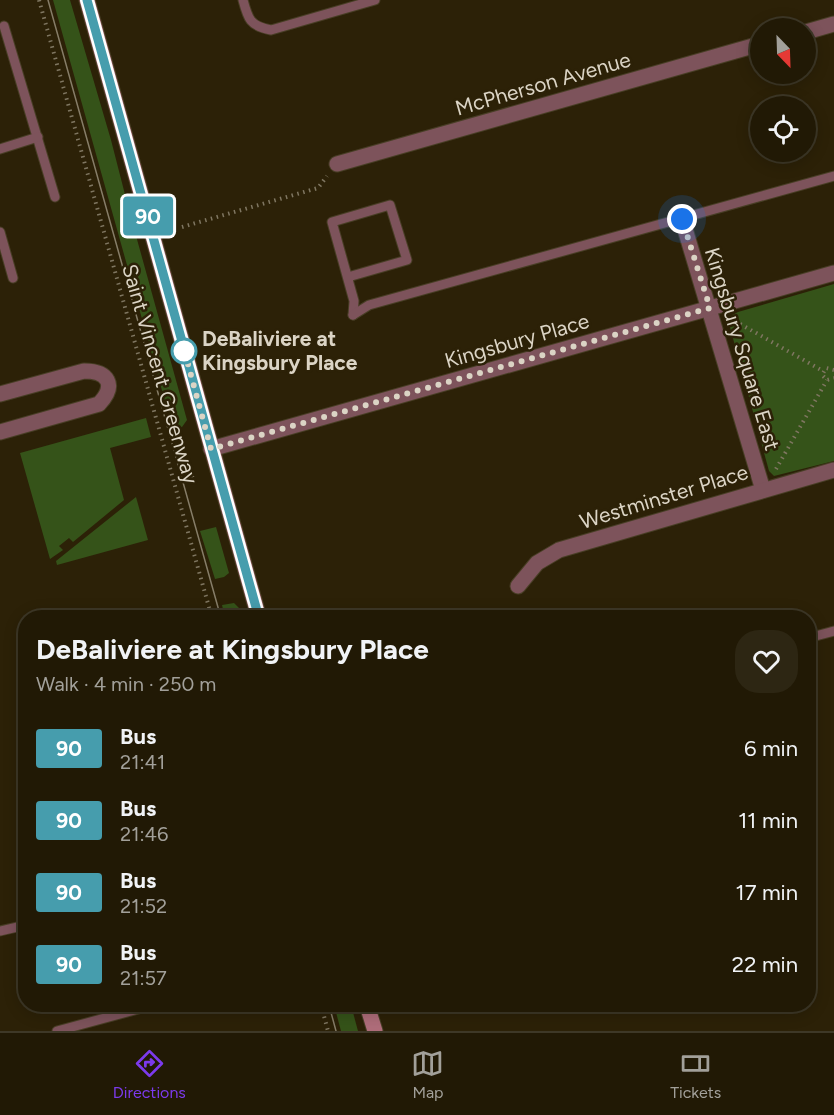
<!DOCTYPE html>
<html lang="en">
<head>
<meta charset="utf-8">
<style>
	body { margin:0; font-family:Figtree,sans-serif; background:#2d2613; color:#f1f3f6; height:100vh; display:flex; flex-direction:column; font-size:22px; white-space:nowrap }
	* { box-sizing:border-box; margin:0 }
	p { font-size:20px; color:#a2a09a }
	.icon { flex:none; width:33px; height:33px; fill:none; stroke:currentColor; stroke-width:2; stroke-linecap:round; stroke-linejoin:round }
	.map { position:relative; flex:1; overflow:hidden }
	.side { position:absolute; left:18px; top:610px; width:798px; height:402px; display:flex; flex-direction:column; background:#211905; border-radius:24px; box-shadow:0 3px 15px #0003,0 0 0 2px #3e3827 }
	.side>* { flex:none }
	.badge { padding:0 12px; border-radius:4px; font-size:21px; line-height:39px }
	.needle { width:39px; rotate:157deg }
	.buttons { position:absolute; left:750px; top:18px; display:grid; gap:12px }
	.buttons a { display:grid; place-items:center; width:66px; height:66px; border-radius:50%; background:#211905; box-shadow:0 3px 15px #0003,0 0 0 2px #3e3827; font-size:30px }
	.you { position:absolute; width:30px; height:30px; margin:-15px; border:4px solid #fff; border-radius:50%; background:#1a73e8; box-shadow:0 0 0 9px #1a73e833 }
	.map>.badge { position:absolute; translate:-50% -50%; box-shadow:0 0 0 3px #fff }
	.round { display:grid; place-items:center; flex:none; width:63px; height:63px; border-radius:24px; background:#2d2613 }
	.summary { display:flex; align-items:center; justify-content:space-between; height:102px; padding:0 18px }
	h1 { font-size:28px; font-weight:700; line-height:45px }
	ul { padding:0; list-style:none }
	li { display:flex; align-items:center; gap:18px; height:72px; padding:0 18px }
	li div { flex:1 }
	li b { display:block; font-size:22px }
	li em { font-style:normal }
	li .badge { min-width:66px; font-weight:700; text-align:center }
	.tabs { display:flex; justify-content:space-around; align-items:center; height:84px; border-top:2px solid #3e3827; background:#211905; font-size:16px; color:#a2a09a }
	.tabs a { display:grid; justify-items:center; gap:3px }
	.tabs .selected { color:#7c3aed }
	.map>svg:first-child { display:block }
	.green { fill:#355319 }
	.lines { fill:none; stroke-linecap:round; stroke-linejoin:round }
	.service-casing { stroke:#483e25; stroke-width:11 }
	.minor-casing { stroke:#483e25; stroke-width:17 }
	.secondary-casing { stroke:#483e25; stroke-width:17 }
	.path { stroke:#7f7661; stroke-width:4; stroke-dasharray:1.5 4.5; stroke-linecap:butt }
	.service { stroke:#7d535b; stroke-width:9 }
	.minor { stroke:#7d535b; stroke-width:15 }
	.secondary { stroke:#af6d7a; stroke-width:15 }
	.tram { stroke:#867d68; stroke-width:1.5 }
	.line-casing { stroke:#fff; stroke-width:14 }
	.line { stroke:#469dad; stroke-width:9 }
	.walk { stroke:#dbd4c5; stroke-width:6; stroke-dasharray:0 10.8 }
	.stop-dot { fill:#fff; stroke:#469dad; stroke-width:3 }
	.labels { text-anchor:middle; stroke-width:5; stroke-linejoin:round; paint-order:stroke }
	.street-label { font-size:21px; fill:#dbd4c5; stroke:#2c2107 }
	.stop-label { font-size:21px; font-weight:bold; fill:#dbd4c5; stroke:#2c2107; text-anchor:start }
</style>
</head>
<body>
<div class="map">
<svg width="834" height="1031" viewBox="0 0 834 1031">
	<rect width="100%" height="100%" fill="#2c2107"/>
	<g class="green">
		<path d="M 53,0 L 70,0 L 111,140 L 130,214 L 187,420 L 182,427 L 173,430 Z"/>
		<path d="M 834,284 L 834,461 L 774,476 L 769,471 L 728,320 L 730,316 L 738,312 Z"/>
		<path d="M 146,418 L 151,437 L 110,448 L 124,500 L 73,542 L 69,538 L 59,546 L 63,550 L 50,559 L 20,453 Z"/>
		<path d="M 136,497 L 148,540 L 57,565 L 56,561 Z"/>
		<path d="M 216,527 L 229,573 L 224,577 L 215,579 L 200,531 Z"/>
		<path d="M 234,603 L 240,609 L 242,618 L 225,618 L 222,605 Z"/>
		<path d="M 334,1005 L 351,1005 L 358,1031 L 341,1031 Z"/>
	</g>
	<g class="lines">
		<defs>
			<g id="service">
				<path d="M 243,0 C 248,19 250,26 271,30 L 375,0"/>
				<path d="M 4,26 L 55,197"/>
				<path d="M 0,149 L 38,137"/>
				<path d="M 0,232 L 13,278"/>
				<path d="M 348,277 L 407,260 L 390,205 L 332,222 L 354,301 L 353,315"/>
				<path d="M 353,315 L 369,305 L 834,176"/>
				<path d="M 808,638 L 834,631"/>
				<path d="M 0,931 L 26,925"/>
				<path d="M 57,1031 L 153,1005"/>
			</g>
			<g id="minor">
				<path d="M 806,32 L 834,24"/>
				<path d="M 337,164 L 760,44"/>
				<path d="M 682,219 L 763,490"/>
				<path d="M 0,394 L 84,371 C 108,371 117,385 99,404 L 0,432"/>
				<path d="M 211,449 L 834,273"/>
				<path d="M 518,586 L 537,563 L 559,550 L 834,470"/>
			</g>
			<g id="secondary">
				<path d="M 87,0 L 259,618"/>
				<path d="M 367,1005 L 375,1031"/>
			</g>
		</defs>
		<use href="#service" class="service-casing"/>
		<use href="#minor" class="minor-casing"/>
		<use href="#secondary" class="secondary-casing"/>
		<g class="path">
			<path d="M 39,0 L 212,618"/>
			<path d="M 182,227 L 318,188 L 327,176"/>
			<path d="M 735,321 L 823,371"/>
			<path d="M 834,370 L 826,368 L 822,375 L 827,380 L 834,378"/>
			<path d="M 776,469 L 827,380"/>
			<path d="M 192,476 L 195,486"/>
			<path d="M 321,1005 L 328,1031"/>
		</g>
		<use href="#service" class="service"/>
		<use href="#minor" class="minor"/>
		<use href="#secondary" class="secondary"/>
		<g class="tram">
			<path d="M 48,0 L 221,618"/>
			<path d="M 329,1005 L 336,1031"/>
		</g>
	</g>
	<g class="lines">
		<defs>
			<path id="line" d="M 87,0 L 259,618"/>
		</defs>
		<use href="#line" class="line-casing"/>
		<use href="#line" class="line"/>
		<path class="walk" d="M 184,351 L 182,342 L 211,449 L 710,308 L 682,219"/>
	</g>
	<circle class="stop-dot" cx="184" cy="351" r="12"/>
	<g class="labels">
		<g class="street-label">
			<text transform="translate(543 84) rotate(-16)" y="7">McPherson Avenue</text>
			<text transform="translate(517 341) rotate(-16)" y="7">Kingsbury Place</text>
			<text transform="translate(742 349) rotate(73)" y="7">Kingsbury Square East</text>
			<text transform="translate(160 374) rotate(74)" y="7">Saint Vincent Greenway</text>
			<text transform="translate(664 497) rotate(-17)" y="7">Westminster Place</text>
		</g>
		<g class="stop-label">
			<text x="202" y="346">DeBaliviere at<tspan x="202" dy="24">Kingsbury Place</tspan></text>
		</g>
	</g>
</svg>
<div class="buttons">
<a><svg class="needle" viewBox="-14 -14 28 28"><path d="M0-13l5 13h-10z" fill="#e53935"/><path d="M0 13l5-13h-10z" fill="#a2a09a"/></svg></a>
<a><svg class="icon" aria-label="locate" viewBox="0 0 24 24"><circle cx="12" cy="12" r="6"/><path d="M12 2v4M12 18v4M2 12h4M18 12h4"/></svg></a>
</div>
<div class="you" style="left:682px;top:219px"></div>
<b class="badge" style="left:148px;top:216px;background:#469dad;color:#fff">90</b>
<section class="side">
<div class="summary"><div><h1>DeBaliviere at Kingsbury Place</h1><p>Walk · 4 min · 250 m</p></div><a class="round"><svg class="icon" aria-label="heart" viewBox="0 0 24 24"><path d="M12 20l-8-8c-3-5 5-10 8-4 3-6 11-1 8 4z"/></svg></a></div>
<ul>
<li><span class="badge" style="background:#469dad;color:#fff">90</span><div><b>Bus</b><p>21:41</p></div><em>6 min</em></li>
<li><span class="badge" style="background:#469dad;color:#fff">90</span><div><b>Bus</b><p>21:46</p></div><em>11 min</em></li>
<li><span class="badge" style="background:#469dad;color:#fff">90</span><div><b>Bus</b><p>21:52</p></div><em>17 min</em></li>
<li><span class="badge" style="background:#469dad;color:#fff">90</span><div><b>Bus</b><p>21:57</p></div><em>22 min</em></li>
</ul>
</section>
</div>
<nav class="tabs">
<a class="selected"><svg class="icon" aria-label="directions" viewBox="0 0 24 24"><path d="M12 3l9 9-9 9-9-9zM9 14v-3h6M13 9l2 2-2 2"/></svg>Directions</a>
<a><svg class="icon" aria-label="map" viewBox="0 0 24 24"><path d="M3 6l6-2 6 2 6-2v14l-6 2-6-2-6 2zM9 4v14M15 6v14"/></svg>Map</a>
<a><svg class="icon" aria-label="tickets" viewBox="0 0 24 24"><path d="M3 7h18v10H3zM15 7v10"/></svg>Tickets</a>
</nav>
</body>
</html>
